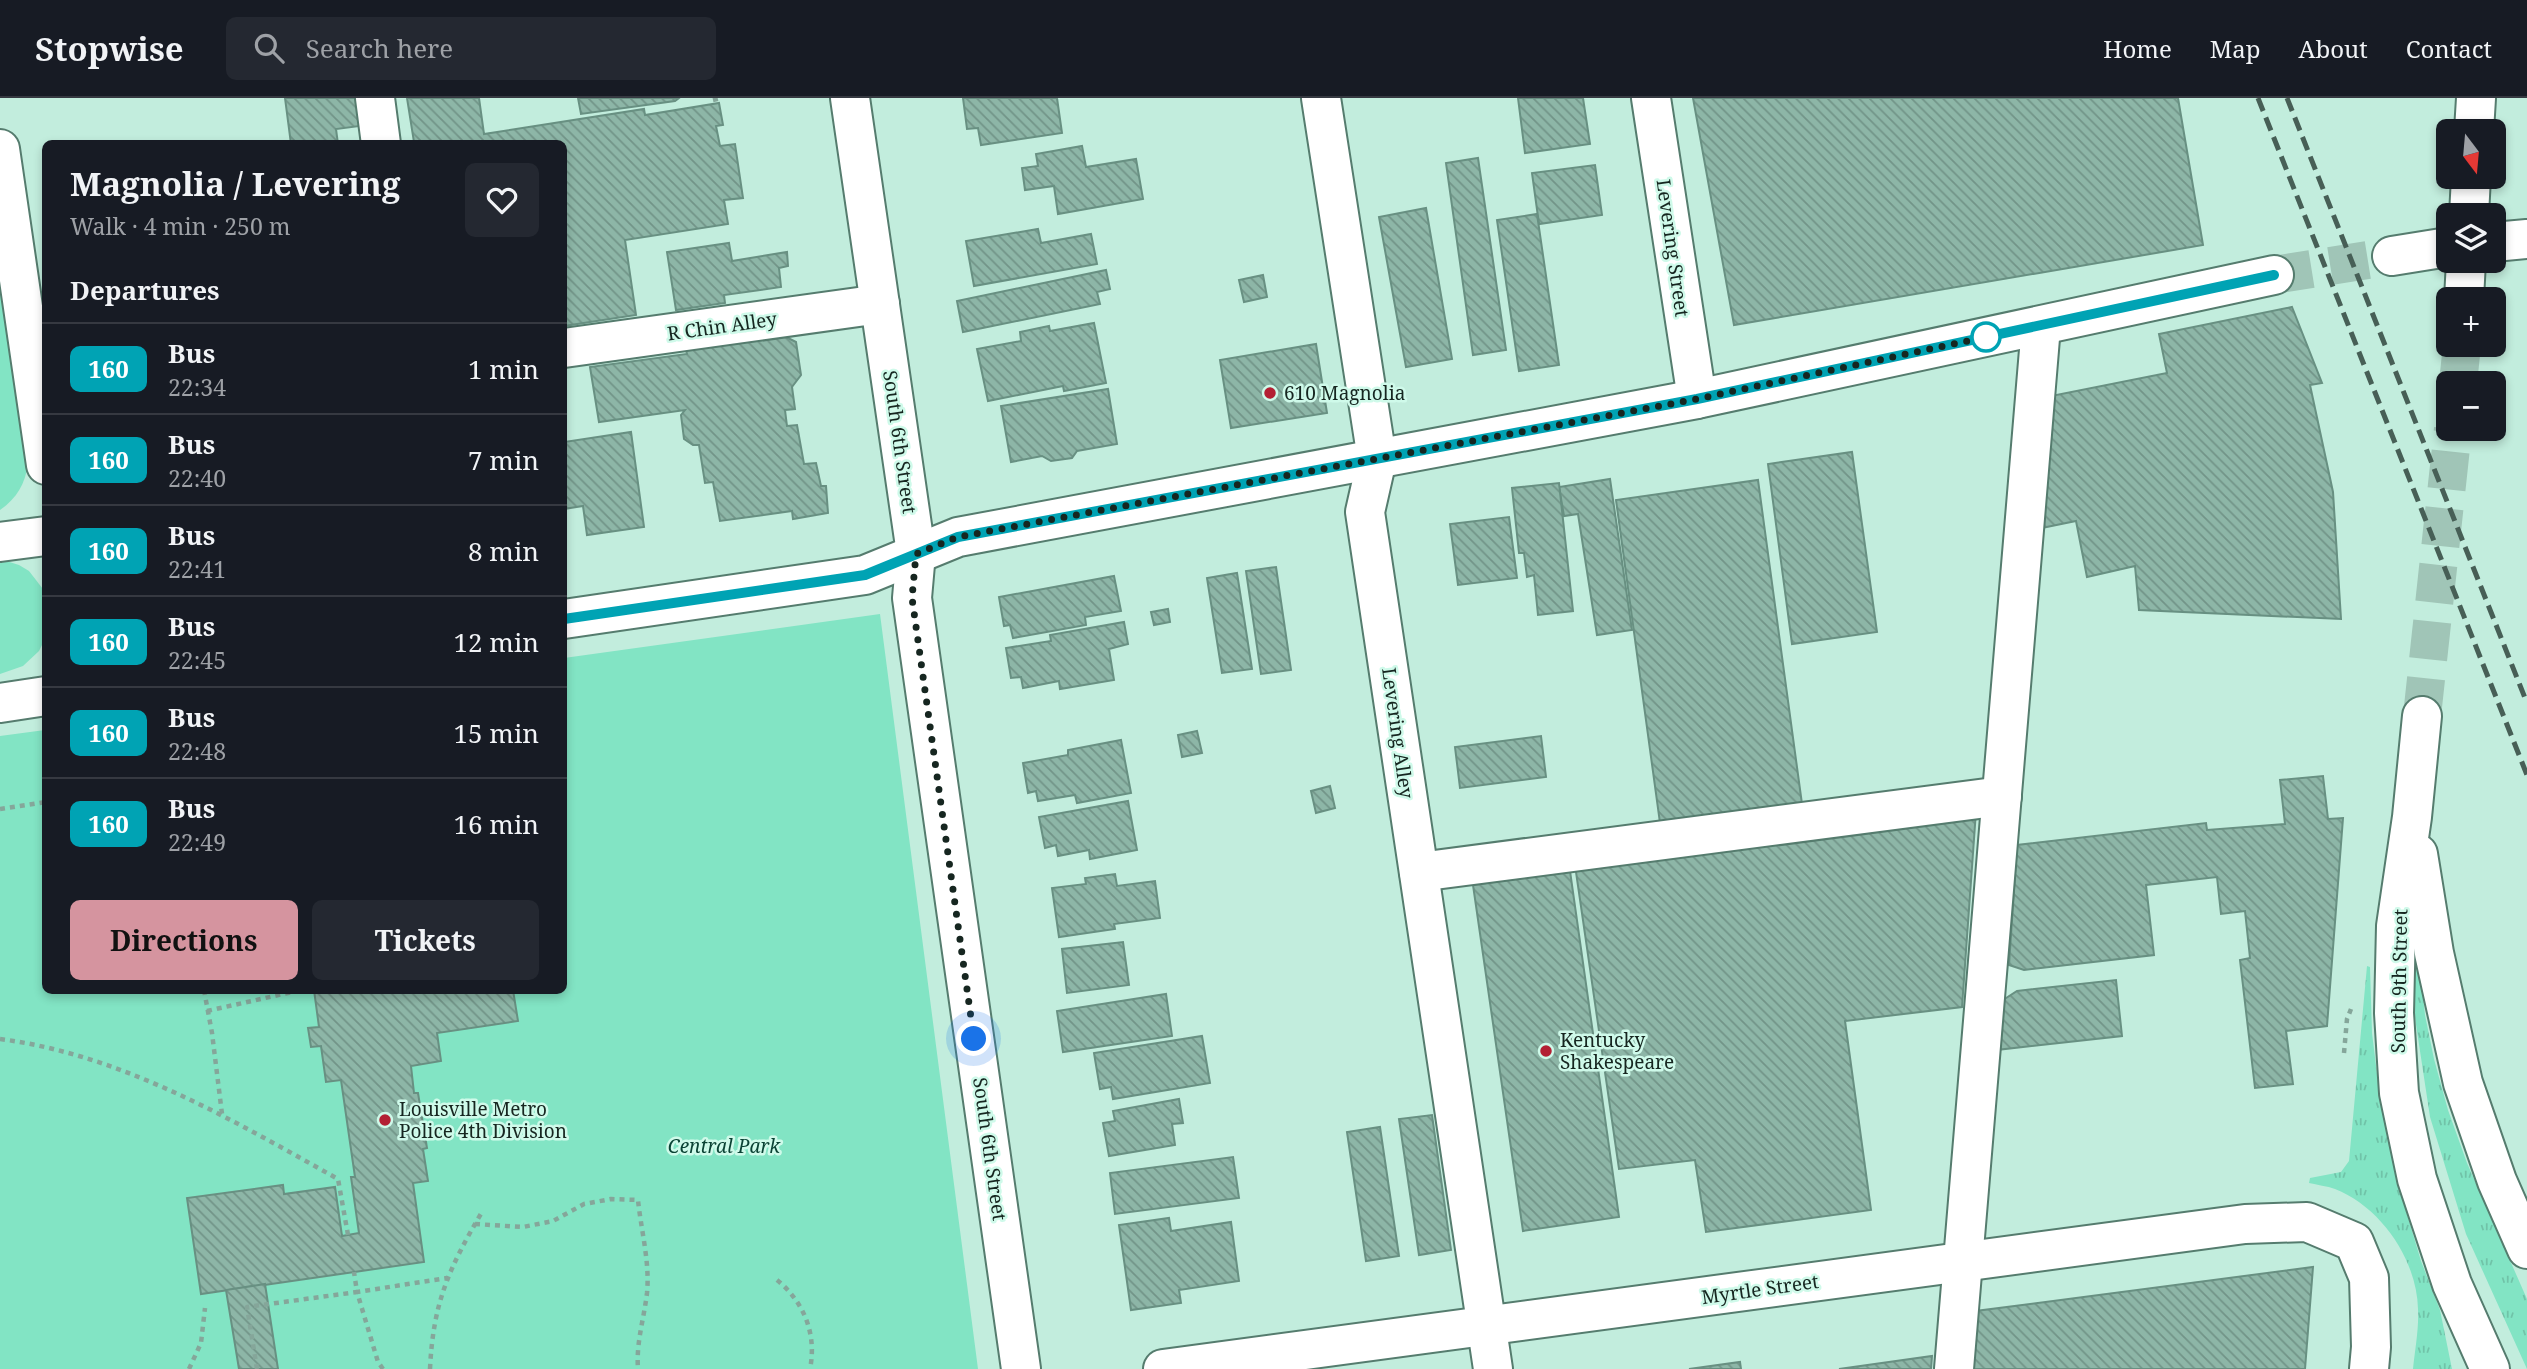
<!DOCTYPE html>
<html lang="en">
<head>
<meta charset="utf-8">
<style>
	body { margin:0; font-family:"Noto Serif",serif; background:#242831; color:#f1f3f6; height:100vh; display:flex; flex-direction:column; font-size:26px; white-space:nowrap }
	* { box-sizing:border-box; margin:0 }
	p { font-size:23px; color:#9ea1a6 }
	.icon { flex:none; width:38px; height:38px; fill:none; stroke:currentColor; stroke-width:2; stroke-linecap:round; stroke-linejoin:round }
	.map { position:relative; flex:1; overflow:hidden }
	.side { position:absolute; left:42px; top:42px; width:525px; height:854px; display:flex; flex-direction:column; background:#171b24; border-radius:10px; box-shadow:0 4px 10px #0003 }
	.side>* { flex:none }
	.badge { padding:0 14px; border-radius:10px; font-size:24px; line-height:46px }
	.needle { width:46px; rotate:164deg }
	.fabs { position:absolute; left:2436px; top:21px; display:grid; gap:14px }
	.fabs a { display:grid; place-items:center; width:70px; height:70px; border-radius:10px; background:#171b24; box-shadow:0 4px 10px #0003; font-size:35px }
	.you { position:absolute; width:35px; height:35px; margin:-18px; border:5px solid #fff; border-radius:50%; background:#1a73e8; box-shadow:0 0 0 10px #1a73e833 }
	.map>.badge { position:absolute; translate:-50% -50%; box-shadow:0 0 0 4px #fff }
	h2 { padding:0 28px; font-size:26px; line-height:63px }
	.round { display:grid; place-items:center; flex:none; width:74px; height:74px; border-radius:10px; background:#242831 }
	.headline { display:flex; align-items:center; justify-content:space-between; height:119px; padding:0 28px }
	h1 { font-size:33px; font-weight:700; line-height:52px }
	.button { display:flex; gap:14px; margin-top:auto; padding:14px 28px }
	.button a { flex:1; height:80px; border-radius:10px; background:#d5949f; color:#111; font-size:28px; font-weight:700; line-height:80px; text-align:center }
	.button a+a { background:#242831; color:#f1f3f6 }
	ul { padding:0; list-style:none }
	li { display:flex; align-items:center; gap:21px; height:91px; padding:0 28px; border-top:2px solid #363941 }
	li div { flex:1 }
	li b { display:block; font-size:26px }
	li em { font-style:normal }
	li .badge { min-width:77px; font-weight:700; text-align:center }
	header { display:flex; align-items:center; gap:42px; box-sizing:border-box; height:98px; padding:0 35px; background:#171b24; border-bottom:2px solid #363941 }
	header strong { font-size:33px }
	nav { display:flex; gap:38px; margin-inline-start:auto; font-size:24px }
	.search { width:490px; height:63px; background:#242831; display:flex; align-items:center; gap:18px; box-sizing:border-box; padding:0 24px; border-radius:10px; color:#9ea1a6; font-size:26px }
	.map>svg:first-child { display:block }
	.grass { fill:url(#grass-tufts) }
	.park { fill:#82e4c4 }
	.building { fill:url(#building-back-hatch); stroke:#689082; stroke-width:2 }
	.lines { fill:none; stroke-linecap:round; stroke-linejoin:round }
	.minor-tunnel { stroke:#a0c5b7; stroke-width:38; stroke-dasharray:38 19; stroke-linecap:butt }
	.major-tunnel { stroke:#a0c5b7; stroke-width:38; stroke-dasharray:38 19; stroke-linecap:butt }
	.minor-casing { stroke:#557c6e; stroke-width:42 }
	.major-casing { stroke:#557c6e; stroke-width:42 }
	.path { stroke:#85a69a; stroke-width:4.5; stroke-dasharray:5 5; stroke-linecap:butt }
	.minor { stroke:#fff; stroke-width:38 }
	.major { stroke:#fff; stroke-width:38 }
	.rail { stroke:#475f56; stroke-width:5; stroke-dasharray:14 7; stroke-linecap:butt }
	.line-casing { stroke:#fff; stroke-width:16 }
	.line { stroke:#00a3b4; stroke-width:10 }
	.walk { stroke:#162620; stroke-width:7; stroke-dasharray:0 12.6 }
	.stop-dot { fill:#fff; stroke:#00a3b4; stroke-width:3.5 }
	.poi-dot { fill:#b32034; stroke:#cffaea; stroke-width:2.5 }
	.labels { text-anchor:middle; stroke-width:5; stroke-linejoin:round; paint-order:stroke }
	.street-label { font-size:19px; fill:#162620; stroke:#cffaea }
	.poi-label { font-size:19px; fill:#162620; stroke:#cffaea; text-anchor:start }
	.park-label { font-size:19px; font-style:italic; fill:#0a4234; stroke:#cffaea }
</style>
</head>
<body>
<header>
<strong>Stopwise</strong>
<div class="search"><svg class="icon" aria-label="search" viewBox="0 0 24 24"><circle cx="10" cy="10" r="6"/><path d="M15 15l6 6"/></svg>Search here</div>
<nav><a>Home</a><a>Map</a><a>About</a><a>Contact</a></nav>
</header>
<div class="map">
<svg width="2527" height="1271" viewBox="0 0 2527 1271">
	<defs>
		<pattern id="grass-tufts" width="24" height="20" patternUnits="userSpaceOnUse" patternTransform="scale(1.75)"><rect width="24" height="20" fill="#82e4c4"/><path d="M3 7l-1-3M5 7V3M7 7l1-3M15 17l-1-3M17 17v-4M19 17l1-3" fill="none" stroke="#70c3a8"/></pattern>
		<pattern id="building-back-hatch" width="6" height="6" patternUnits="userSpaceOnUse" patternTransform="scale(1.75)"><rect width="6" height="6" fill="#8db6a7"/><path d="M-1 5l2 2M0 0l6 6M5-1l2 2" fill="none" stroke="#729488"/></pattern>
	</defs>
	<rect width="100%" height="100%" fill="#c2eddd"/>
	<g class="grass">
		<path d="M 2412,860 L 2419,860 L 2425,917 L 2434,961 L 2448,1012 L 2467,1065 L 2527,1201 L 2527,1271 L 2466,1136 L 2430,1019 L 2415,920 Z"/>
		<path d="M 2367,868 L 2370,869 L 2372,935 L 2381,1008 L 2399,1089 L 2421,1163 L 2440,1212 L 2452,1271 L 2413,1271 C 2415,1251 2419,1231 2418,1211 C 2417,1162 2381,1109 2335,1091 C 2327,1088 2317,1087 2309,1085 L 2310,1080 L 2341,1074 L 2349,1063 Z"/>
	</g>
	<g class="park">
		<path d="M 0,167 L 28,366 C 25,386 17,400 0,412 Z"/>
		<path d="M 0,461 L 19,467 L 29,473 L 46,495 L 45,541 L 39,553 L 23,568 L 0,576 Z"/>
		<path d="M 880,516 L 978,1271 L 0,1271 L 0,638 L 45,632 L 46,892 L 564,892 L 564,560 Z"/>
	</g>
	<g class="building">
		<path d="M 285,0 L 357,0 L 360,28 L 336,31 L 338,46 L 291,46 Z"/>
		<path d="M 407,0 L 479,0 L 484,36 L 644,11 L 645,17 L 719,5 L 723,27 L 716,28 L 720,48 L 735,46 L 743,100 L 724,102 L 728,126 L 625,142 L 636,217 L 564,228 L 564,46 L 409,46 L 414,44 Z"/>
		<path d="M 578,0 L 679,0 L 675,3 L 581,16 Z"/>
		<path d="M 963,0 L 1057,0 L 1062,35 L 981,47 L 978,30 L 967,31 Z"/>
		<path d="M 1518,0 L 1583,0 L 1590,46 L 1525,55 Z"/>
		<path d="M 1693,0 L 2178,0 L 2203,147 L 1734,227 Z"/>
		<path d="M 1082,48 L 1086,69 L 1136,61 L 1143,101 L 1058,116 L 1054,88 L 1025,92 L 1022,70 L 1038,68 L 1036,56 Z"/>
		<path d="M 1478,60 L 1506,252 L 1473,257 L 1446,65 Z"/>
		<path d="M 1595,67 L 1602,117 L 1539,126 L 1532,75 Z"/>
		<path d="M 1426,110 L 1452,261 L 1406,269 L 1379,119 Z"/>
		<path d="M 1537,116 L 1559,267 L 1519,273 L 1497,122 Z"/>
		<path d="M 1038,131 L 1041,145 L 1091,136 L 1097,166 L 974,188 L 966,143 Z"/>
		<path d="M 729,145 L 732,163 L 787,154 L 788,168 L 779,170 L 781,189 L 724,197 L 725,205 L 676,212 L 667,154 Z"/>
		<path d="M 1106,172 L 1110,191 L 1097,194 L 1100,206 L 963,234 L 957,203 Z"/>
		<path d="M 1263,177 L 1267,199 L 1244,204 L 1239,182 Z"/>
		<path d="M 2292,209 L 2322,285 L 2310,287 L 2333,394 L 2341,521 L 2139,512 L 2135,468 L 2087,479 L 2076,423 L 2037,431 L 2046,299 L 2167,275 L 2159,236 Z"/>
		<path d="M 1094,225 L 1106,285 L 1064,293 L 1063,288 L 988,303 L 977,251 L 1021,243 L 1020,234 L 1049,228 L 1050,233 Z"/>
		<path d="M 784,238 L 796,244 L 801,277 L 792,289 L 795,311 L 785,312 L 787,328 L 797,327 L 804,366 L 816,365 L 821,388 L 826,388 L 828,415 L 793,421 L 792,413 L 720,423 L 713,384 L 705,385 L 699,347 L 693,347 L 684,341 L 681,317 L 685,312 L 599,324 L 590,269 L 687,256 L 686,252 Z"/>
		<path d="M 1316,246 L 1327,315 L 1231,330 L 1220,262 Z"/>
		<path d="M 1108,291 L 1117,346 L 1077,353 L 1072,360 L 1051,363 L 1042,358 L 1011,364 L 1001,308 Z"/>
		<path d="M 631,334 L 644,429 L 587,437 L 583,408 L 564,411 L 564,344 Z"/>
		<path d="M 1852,354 L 1877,534 L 1792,546 L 1768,366 Z"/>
		<path d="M 1610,381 L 1632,532 L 1597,537 L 1578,416 L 1564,418 L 1559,389 Z"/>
		<path d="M 1758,382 L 1802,706 L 1660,725 L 1616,402 Z"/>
		<path d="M 1559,385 L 1573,513 L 1538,517 L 1534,477 L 1527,479 L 1524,455 L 1519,455 L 1512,390 Z"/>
		<path d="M 1509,419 L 1517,480 L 1458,487 L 1450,426 Z"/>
		<path d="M 1276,469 L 1291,572 L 1261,576 L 1246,473 Z"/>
		<path d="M 1237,475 L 1252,571 L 1222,575 L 1207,480 Z"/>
		<path d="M 1114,478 L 1121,513 L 1085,519 L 1086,527 L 1013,540 L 1010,527 L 1004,528 L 999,499 Z"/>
		<path d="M 1168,511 L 1170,524 L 1154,527 L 1151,514 Z"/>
		<path d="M 1124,524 L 1128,546 L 1109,551 L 1114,582 L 1060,591 L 1059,583 L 1023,590 L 1021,579 L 1011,580 L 1006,550 L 1051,543 L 1050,537 Z"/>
		<path d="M 1197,633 L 1202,655 L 1182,659 L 1178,637 Z"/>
		<path d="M 1541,638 L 1546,679 L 1460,690 L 1455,649 Z"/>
		<path d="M 1121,642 L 1131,695 L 1077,705 L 1075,697 L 1038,703 L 1036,693 L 1028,695 L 1023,665 L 1068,657 L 1068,652 Z"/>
		<path d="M 2323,678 L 2328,721 L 2343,720 L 2327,928 L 2286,933 L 2293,986 L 2255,990 L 2240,862 L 2250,860 L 2245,813 L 2221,816 L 2217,779 L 2146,787 L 2154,857 L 2024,872 L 2009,867 L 2017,747 L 2206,725 L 2207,732 L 2285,726 L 2280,682 Z"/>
		<path d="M 1330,688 L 1335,710 L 1316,715 L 1311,693 Z"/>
		<path d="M 1128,703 L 1137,752 L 1090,761 L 1089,752 L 1058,758 L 1056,747 L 1045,750 L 1039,719 Z"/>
		<path d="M 1976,713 L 1962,909 L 1845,923 L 1871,1112 L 1706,1134 L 1695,1062 L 1619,1071 L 1575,767 Z"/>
		<path d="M 1570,773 L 1619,1119 L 1523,1133 L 1473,787 Z"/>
		<path d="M 1115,776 L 1117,788 L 1155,783 L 1160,820 L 1114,826 L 1115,831 L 1059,839 L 1052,790 L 1086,786 L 1085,780 Z"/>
		<path d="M 1123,844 L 1129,887 L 1067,895 L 1062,851 Z"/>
		<path d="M 2116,882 L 2122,938 L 1996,952 L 2000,904 L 2017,893 Z"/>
		<path d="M 314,892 L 513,892 L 518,923 L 437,935 L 441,963 L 411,968 L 414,995 L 418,995 L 427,1050 L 423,1051 L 428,1083 L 413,1085 L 424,1164 L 201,1196 L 187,1100 L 283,1087 L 284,1096 L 335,1089 L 342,1138 L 359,1135 L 351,1079 L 355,1079 L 341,982 L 326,984 L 321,948 L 311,949 L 308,930 L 319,929 Z"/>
		<path d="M 1166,896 L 1172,938 L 1063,954 L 1057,913 Z"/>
		<path d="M 1202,938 L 1210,985 L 1113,1001 L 1111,989 L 1100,991 L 1094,955 Z"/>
		<path d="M 1179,1001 L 1183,1025 L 1172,1026 L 1175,1047 L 1109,1058 L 1103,1025 L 1115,1023 L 1113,1013 Z"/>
		<path d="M 1432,1017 L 1451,1152 L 1419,1157 L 1399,1021 Z"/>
		<path d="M 1380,1029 L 1399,1158 L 1366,1163 L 1347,1034 Z"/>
		<path d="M 1233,1059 L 1239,1100 L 1115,1116 L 1110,1075 Z"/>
		<path d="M 1169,1120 L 1171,1133 L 1231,1124 L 1239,1183 L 1179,1192 L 1181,1205 L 1131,1212 L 1119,1127 Z"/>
		<path d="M 2313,1169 L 2305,1271 L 1971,1271 L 1976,1213 Z"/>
		<path d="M 265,1186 L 278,1271 L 239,1271 L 226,1192 Z"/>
		<path d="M 1932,1258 L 1931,1271 L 1839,1271 Z"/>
		<path d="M 1740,1264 L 1741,1271 L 1689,1271 Z"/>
	</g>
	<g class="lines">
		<path class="minor-tunnel" d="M 2274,177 L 2392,158"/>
		<g class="major-tunnel">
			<path d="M 2458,285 L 2462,247"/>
			<path d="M 2422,618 L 2453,331"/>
		</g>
		<defs>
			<g id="minor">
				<path d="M 375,0 L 381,46"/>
				<path d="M 850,0 L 916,455 L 912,500 L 1021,1271"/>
				<path d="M 1321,0 L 1377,361 L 1365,414 L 1493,1271"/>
				<path d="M 1651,0 L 1697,301"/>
				<path d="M 0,51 L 46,367"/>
				<path d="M 2494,144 L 2527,141"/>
				<path d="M 2392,158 L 2448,149"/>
				<path d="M 564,250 L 880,206"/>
				<path d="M 0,444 L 46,438"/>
				<path d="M 564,521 L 865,477 L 958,439 L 1697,301 L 2274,177"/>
				<path d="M 0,605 L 46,598"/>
				<path d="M 1419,774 L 2002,698"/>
				<path d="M 1163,1271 L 2245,1126 L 2307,1124 L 2354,1144 L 2369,1180 L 2371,1249 L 2369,1271"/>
				<path d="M 1954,1271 L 2041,228"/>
			</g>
			<g id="major">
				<path d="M 2474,33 L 2476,0"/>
				<path d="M 2469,117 L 2471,79"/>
				<path d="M 2464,201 L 2466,163"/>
				<path d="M 2422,618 L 2412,719 L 2396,828 L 2394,915 L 2399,995 L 2417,1081 L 2452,1186 L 2490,1271"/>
				<path d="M 2418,756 L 2434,855 L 2463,985 L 2497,1083 L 2527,1151"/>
			</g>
		</defs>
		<use href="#minor" class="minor-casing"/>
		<use href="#major" class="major-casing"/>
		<g class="path">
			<path d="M 713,2 L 722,0"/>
			<path d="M 0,711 L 46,704"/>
			<path d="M 204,892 L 212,935 L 222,1016"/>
			<path d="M 207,913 L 301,892"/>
			<path d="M 0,941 C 123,957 232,1022 338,1081 L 348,1137"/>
			<path d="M 2344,955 L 2347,921 L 2351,911"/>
			<path d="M 475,1126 L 523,1129 L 553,1123 L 584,1106 L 611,1101 L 638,1102 C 641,1132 650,1164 647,1195 C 644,1221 636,1244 638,1271"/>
			<path d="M 777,1182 C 804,1204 817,1236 810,1271"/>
			<path d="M 189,1271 L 201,1245 L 205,1210"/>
			<path d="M 257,1271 L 247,1209 L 357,1194 L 354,1174"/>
			<path d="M 383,1271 L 378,1264 L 357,1194 L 447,1180"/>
			<path d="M 430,1271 C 433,1205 449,1170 482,1114"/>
		</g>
		<use href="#minor" class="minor"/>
		<use href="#major" class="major"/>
		<g class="rail">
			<path d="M 2258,0 L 2527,677"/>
			<path d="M 2287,0 L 2527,605"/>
		</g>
	</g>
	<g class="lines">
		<defs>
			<path id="line" d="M 564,521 L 865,477 L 958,439 L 1697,301 L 2274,177"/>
		</defs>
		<use href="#line" class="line-casing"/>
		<use href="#line" class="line"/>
		<path class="walk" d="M 974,941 L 912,500 L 916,456 L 958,439 L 1697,301 L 1986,239"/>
	</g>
	<circle class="stop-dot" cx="1986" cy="239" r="14"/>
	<g class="poi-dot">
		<circle cx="1270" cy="295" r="7"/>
		<circle cx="1546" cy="953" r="7"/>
		<circle cx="385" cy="1022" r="7"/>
	</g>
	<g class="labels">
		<g class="street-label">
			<text transform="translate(1673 150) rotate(82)" y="7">Levering Street</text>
			<text transform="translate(722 228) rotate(-8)" y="7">R Chin Alley</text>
			<text transform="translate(900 344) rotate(82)" y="7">South 6th Street</text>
			<text transform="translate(1398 635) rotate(82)" y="7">Levering Alley</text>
			<text transform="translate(2399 883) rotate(-89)" y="7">South 9th Street</text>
			<text transform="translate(990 1051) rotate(82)" y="7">South 6th Street</text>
			<text transform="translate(1760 1191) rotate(-8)" y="7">Myrtle Street</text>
		</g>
		<g class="poi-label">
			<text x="1284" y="302">610 Magnolia</text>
			<text x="1560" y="949">Kentucky<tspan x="1560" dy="22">Shakespeare</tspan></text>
			<text x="399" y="1018">Louisville Metro<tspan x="399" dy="22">Police 4th Division</tspan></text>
		</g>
		<g class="park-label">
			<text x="724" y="1055">Central Park</text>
		</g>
	</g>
</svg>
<div class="fabs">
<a><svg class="needle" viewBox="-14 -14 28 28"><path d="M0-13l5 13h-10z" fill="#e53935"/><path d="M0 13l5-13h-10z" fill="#9ea1a6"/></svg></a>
<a><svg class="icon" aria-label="layers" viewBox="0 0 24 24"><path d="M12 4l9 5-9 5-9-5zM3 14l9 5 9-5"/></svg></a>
<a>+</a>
<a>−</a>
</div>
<div class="you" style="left:974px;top:941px"></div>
<section class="side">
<div class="headline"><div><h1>Magnolia / Levering</h1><p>Walk · 4 min · 250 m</p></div><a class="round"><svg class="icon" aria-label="heart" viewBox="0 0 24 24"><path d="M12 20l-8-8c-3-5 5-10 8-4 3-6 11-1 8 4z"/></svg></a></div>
<h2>Departures</h2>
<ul>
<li><span class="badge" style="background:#00a3b4;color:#fff">160</span><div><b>Bus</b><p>22:34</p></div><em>1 min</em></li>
<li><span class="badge" style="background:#00a3b4;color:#fff">160</span><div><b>Bus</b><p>22:40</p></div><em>7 min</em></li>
<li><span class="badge" style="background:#00a3b4;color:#fff">160</span><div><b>Bus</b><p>22:41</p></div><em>8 min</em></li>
<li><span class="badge" style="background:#00a3b4;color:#fff">160</span><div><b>Bus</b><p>22:45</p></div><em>12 min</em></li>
<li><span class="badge" style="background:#00a3b4;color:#fff">160</span><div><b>Bus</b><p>22:48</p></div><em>15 min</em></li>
<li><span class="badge" style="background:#00a3b4;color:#fff">160</span><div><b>Bus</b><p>22:49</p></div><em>16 min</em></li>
</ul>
<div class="button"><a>Directions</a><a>Tickets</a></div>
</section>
</div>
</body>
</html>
